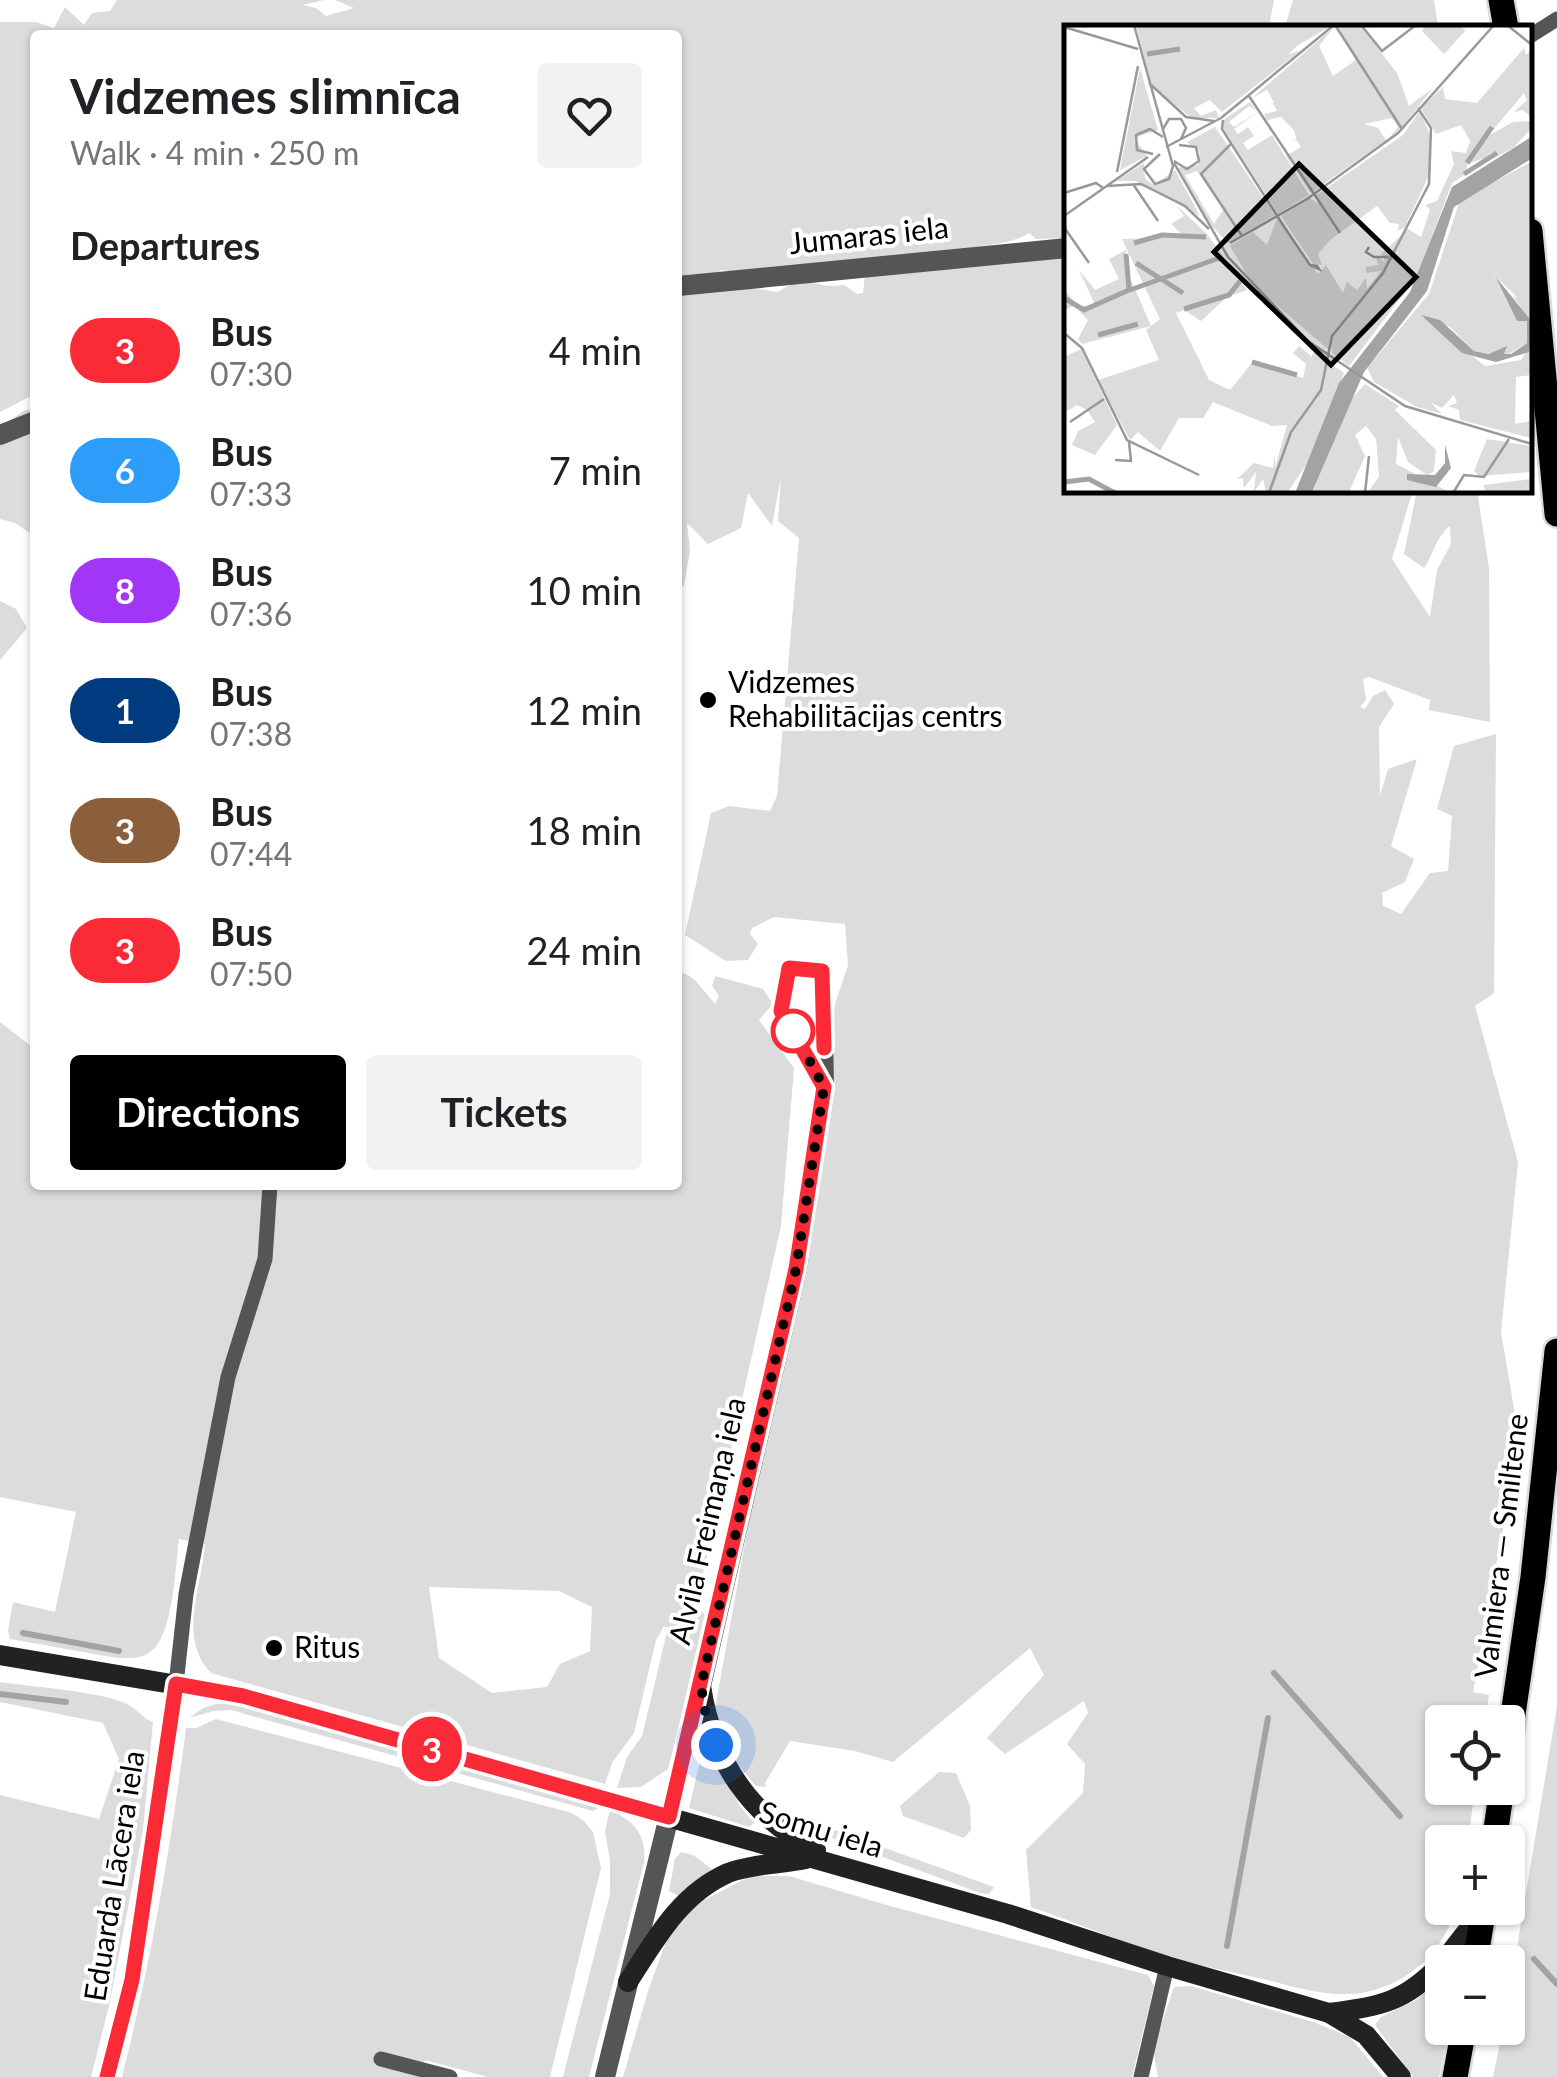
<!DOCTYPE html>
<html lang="en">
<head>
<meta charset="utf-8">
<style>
	body { margin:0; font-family:Lato,sans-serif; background:#f2f2f2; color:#202124; height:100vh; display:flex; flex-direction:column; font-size:38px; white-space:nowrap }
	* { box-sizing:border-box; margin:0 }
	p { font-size:32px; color:#757577 }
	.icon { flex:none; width:55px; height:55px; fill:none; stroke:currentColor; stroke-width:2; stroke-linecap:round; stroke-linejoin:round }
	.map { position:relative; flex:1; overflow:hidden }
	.side { position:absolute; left:30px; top:30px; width:652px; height:1160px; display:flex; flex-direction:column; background:#fff; border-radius:10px; box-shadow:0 2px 8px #0004 }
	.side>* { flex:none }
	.badge { padding:0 20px; border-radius:32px; font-size:35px; line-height:65px }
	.tools { position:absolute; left:1425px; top:1705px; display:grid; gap:20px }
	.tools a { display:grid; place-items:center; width:100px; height:100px; border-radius:10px; background:#fff; box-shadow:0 2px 8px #0004; font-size:50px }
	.you { position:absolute; width:50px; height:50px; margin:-25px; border:8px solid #fff; border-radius:50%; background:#1a73e8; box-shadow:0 0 0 15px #1a73e833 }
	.map>.badge { position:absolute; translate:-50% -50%; box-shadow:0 0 0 5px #fff }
	h2 { padding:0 40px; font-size:38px; line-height:90px }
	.round { display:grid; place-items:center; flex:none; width:105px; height:105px; border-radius:10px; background:#f2f2f2 }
	.head { display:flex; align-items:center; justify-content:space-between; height:170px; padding:0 40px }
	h1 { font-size:48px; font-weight:700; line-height:75px }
	.button { display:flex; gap:20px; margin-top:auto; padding:20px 40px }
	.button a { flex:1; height:115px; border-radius:10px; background:#000; color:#fff; font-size:40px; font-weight:700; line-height:115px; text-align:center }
	.button a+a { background:#f2f2f2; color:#202124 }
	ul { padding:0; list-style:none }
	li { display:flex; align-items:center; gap:30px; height:120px; padding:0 40px }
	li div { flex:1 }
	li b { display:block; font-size:38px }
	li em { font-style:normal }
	li .badge { min-width:110px; font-weight:700; text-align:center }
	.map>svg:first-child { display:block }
	.green { fill:#dcdcdc; fill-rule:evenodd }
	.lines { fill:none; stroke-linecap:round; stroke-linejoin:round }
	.stream { stroke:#a3a3a3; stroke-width:6 }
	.primary-casing { stroke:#dbdbdb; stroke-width:30 }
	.minor { stroke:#555; stroke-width:15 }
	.tertiary { stroke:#555; stroke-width:20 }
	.secondary { stroke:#222; stroke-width:20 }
	.primary { stroke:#000; stroke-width:25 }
	.line-casing { stroke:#fff; stroke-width:22 }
	.line { stroke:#fa2b37; stroke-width:15 }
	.walk { stroke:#000; stroke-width:10; stroke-dasharray:0 18 }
	.poi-dot { fill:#000; stroke:#fff; stroke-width:4 }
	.stop-dot { fill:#fff; stroke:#fa2b37; stroke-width:5 }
	.labels { text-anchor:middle; stroke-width:8; stroke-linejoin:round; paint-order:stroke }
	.street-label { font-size:30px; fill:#000; stroke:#fff }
	.poi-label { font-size:30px; fill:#000; stroke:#fff; text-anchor:start }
	.inset-river { fill:none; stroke:#a3a3a3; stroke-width:5 }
	.inset-road { fill:none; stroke:#999; stroke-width:2.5 }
	.view { fill:#000; fill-opacity:0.15; stroke:#000; stroke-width:5 }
	.inset-edge { fill:none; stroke:#000; stroke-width:5 }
</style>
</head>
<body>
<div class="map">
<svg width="1557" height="2077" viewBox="0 0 1557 2077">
	<rect width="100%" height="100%" fill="#fff"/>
	<g class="green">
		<path d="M 117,0 L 324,0 L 303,5 L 316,8 L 326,16 L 354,8 L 335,0 L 1274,0 L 1269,27 L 1067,28 L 1067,238 L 1036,239 L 1029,233 C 1006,247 985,242 960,251 L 762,275 L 721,270 L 709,278 L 678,277 L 678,35 L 35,35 L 35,394 L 0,412 L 0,22 L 36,22 L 54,28 L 65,7 L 84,25 L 92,13 L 110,11 Z"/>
		<path d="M 1293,0 L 1434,0 L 1438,27 L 1285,27 Z"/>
		<path d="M 1067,250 L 1067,490 L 1413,490 L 1392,559 L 1430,617 L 1437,570 L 1451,544 L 1450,526 C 1436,537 1434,553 1424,568 L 1404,554 L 1417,490 L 1477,490 L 1489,568 L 1490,722 L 1429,710 L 1430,700 L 1369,677 L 1363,679 L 1366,700 L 1360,707 L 1365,709 L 1373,696 L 1385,690 L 1394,704 L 1379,727 L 1380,796 L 1388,769 L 1417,759 L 1391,846 L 1414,859 L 1405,882 L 1382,893 L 1383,906 L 1401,914 L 1430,873 L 1448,871 L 1452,816 L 1437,809 L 1454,746 L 1496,734 L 1494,993 L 1475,1006 L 1518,1162 L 1501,1332 L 1517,1426 L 1503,1460 L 1506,1513 L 1473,1692 L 1489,1695 L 1485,1722 L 1442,1722 L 1442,1788 L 1475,1788 L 1468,1842 L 1442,1842 L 1442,1908 L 1457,1908 C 1442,1951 1412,1982 1366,1992 C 1334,1999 1298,1988 1267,1980 C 1237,1973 1207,1967 1177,1959 C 1128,1945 1080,1924 1031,1907 L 1026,1850 L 1083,1793 L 1085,1764 L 1067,1744 L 1088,1713 L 1084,1701 L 1005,1754 L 987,1738 L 1044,1675 L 1030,1648 L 893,1762 L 855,1751 L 790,1741 L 765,1783 L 766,1787 L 756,1786 L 734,1760 L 714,1714 L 827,1089 L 835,1004 L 848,965 L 845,924 L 774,917 L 752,928 L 750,934 L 758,944 L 748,960 L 726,961 L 685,935 L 711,813 L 729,806 L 770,811 L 777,796 L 799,538 L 778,521 L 781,476 L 772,526 L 748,493 L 741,528 L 708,544 L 687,523 L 690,551 L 684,586 L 678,587 L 678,291 L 725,284 L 778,292 C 806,271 817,290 844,285 L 857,294 L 863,293 L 865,275 L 913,273 L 938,263 Z"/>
		<path d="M 35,409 L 35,530 L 30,533 L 15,523 L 0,519 L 0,427 L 25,410 Z"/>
		<path d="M 0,601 L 16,609 L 27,628 L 0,660 Z"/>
		<path d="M 684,973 L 695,980 L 715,1004 L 719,996 L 712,986 L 715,976 L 763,989 L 773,1004 L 759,1020 L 794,1068 L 781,1226 L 695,1609 L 704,1613 L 706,1620 L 668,1769 L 641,1787 L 617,1788 L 627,1757 L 642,1736 L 668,1628 L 664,1626 L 656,1640 L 634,1733 L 612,1763 L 605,1784 L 211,1673 C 177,1638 202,1587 205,1544 L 179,1539 C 175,1567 174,1637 149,1653 C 140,1659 128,1658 117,1658 L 10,1639 L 8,1631 L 13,1602 L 55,1612 L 76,1512 L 0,1497 L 0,1022 L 31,1046 L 35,1043 L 35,1185 L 678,1185 L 678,975 ZM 429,1587 L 559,1591 L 592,1607 L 590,1651 L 560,1664 L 547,1687 L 492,1693 L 439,1658 Z"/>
		<path d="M 0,1682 C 32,1687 100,1691 127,1704 C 137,1709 142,1718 153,1722 L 143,1830 L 109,2006 L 91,2077 L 0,2077 L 0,1795 L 99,1819 L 119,1759 L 103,1723 L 0,1702 Z"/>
		<path d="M 216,1704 L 231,1704 L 597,1806 L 597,1809 L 593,1811 L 231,1710 L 213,1711 L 189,1718 L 203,1708 Z"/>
		<path d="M 1557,1706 L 1557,2077 L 1493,2077 L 1503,2028 L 1508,2028 L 1508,2002 Z"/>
		<path d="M 216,1719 L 572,1813 L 584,1821 L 593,1832 L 601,1868 L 550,2077 L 488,2077 L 425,2060 L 418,2075 L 428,2077 L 122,2077 C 151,1962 171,1845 186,1728 L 196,1728 Z"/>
		<path d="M 708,1748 L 740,1806 L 754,1823 L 749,1827 L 689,1808 L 703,1749 Z"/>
		<path d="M 939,1772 L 956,1773 L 970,1806 L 971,1830 L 964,1838 L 903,1816 L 900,1806 Z"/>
		<path d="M 773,1808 L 994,1887 L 989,1894 L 980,1893 L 778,1818 Z"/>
		<path d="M 610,1810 C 634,1821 647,1835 644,1862 L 589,2077 L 563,2077 L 610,1894 L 610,1861 L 605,1831 Z"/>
		<path d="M 681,1852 L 693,1855 L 712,1869 L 679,1896 L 669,1891 L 675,1859 Z"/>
		<path d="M 751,1876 L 789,1876 L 890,1906 L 1148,1975 L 1154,1986 L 1132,2077 L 623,2077 L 649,1988 L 671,1928 L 700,1902 Z"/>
		<path d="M 1442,1978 L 1442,2028 L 1449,2028 L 1439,2077 L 1413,2077 L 1375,2025 L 1381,2017 L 1416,2000 Z"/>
		<path d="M 1191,1986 L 1313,2022 L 1350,2037 L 1383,2077 L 1158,2077 L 1153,2049 L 1174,1987 Z"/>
	</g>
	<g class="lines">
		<g class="stream">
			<path d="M 23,1633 L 119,1651"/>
			<path d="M 1274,1673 L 1400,1816"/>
			<path d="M 0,1694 L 66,1702"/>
			<path d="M 1227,1946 L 1268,1718"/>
			<path d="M 1534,1959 L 1557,1984"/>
		</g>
		<defs>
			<g id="primary">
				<path d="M 1501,0 L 1506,28"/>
				<path d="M 1530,231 L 1557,514"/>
				<path d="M 1508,1749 L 1533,1577 L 1557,1351"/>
				<path d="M 1494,1842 L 1502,1788"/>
				<path d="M 1475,1962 L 1484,1908"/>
				<path d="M 1455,2077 L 1464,2028"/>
			</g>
		</defs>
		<use href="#primary" class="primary-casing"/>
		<g class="minor">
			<path d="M 1530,36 L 1557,19"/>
			<path d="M 176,1684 L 186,1594 L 228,1377 L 265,1259 L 270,1185"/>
			<path d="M 381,2059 L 450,2077"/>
			<path d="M 1141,2077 L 1167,1966"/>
		</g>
		<g class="tertiary">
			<path d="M 678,286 L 1067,248"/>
			<path d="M 0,435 L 35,421"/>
			<path d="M 107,2077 L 132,1979 L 176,1684"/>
			<path d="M 605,2077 L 701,1686 L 797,1269 L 824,1087 L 822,971 L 789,968 L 781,1011 L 824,1087"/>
		</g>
		<g class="secondary">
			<path d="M 0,1655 L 243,1696 L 1008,1914 L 1167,1966 L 1329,2013 L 1366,2035 L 1401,2077"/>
			<path d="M 701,1686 C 712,1759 749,1816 816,1850"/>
			<path d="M 1443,1962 L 1482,1912"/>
			<path d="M 628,1982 C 655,1940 680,1894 728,1873 C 751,1864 782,1864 806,1859"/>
			<path d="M 1329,2013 C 1382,2006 1405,2002 1442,1963"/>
		</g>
		<use href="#primary" class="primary"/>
	</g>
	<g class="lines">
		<defs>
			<path id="line" d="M 107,2077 L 132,1980 L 176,1684 L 243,1696 L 669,1817 L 796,1269 L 824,1087 L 781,1011 L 789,968 L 822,971 L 824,1048"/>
		</defs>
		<use href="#line" class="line-casing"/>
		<use href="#line" class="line"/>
		<path class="walk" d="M 716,1745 L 707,1723 L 701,1686 L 796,1269 L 824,1087 L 793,1031"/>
	</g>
	<g class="poi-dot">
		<circle cx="708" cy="700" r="10"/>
		<circle cx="274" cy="1648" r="10"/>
	</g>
	<circle class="stop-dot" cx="793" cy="1031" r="20"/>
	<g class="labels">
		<g class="street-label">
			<text transform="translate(869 236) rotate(-6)" y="10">Jumaras iela</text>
			<text transform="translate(708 1521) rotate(-77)" y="10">Alvila Freimaņa iela</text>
			<text transform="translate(1502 1546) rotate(-83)" y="10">Valmiera — Smiltene</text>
			<text transform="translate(821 1830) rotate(17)" y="10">Somu iela</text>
			<text transform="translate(115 1876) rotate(-81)" y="10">Eduarda Lācera iela</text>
		</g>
		<g class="poi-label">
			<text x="728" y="693">Vidzemes<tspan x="728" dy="34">Rehabilitācijas centrs</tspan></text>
			<text x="294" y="1658">Ritus</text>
		</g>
	</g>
	<g transform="translate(1064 25)">
		<rect width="468" height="468" fill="#fff"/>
		<path d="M 72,0 L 216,2 L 269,0 L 234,20 L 224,30 L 237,25 L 158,87 L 146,75 L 130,83 L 137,91 L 152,85 L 155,93 L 128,93 L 88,62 ZM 273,0 L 296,0 L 333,48 L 345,81 L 369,63 L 339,101 L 325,113 L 334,102 L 328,93 L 300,99 L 314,103 L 322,115 L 247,168 L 222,131 L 237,122 L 232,114 L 225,119 L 232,113 L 230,105 L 217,92 L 203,95 L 200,89 L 213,86 L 209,78 L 197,84 L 210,77 L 203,65 L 188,73 L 270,2 L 255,21 L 269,51 L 292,35 ZM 362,0 L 397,0 L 401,6 L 380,29 L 358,6 ZM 460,23 L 462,30 L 467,25 L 467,92 L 459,85 L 450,87 L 463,75 L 460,68 L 424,111 L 449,97 L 467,96 L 467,104 L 449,123 L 404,146 L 421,133 L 403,139 L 402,149 L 388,158 L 353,251 L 285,341 L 268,328 L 267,318 L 265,325 L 189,260 L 166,221 L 189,207 L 203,220 L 213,193 L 254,249 L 262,240 L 279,268 L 283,257 L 293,265 L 302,253 L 303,264 L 317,246 L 302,248 L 302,242 L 314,240 L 312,231 L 322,238 L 317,229 L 344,204 L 357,212 L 366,185 L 361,180 L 373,176 L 390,139 L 387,126 L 402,128 L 406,116 L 397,100 L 372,109 L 357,83 L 379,62 L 381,74 L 413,78 ZM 76,43 L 94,105 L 70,113 L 83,131 L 56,145 ZM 186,77 L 192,85 L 185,81 L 165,97 L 170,102 L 194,87 L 170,104 L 174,109 L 184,102 L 190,111 L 179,118 L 184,125 L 208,110 L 245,170 L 214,189 L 160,104 L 159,95 ZM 356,86 L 366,110 L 367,146 L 341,202 L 334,206 L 335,199 L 326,198 L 313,181 L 266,215 L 254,229 L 258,240 L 249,239 L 217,191 L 246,173 L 255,179 L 251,171 L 339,110 ZM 151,102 L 211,190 L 164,218 L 140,193 L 113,143 L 134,140 L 136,127 L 123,117 ZM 133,146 L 159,185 L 150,199 L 121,150 ZM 467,137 L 467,308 L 465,294 L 449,271 L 454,273 L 430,250 L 453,296 L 463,295 L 463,318 L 441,331 L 410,326 L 386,302 L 358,290 L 421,341 L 457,335 L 467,321 L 467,350 L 452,352 L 451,399 L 467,396 L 467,413 L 396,395 L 395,385 L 384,381 L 393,378 L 390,370 L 378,383 L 366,377 L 378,389 L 353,382 L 310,357 L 303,343 L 365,269 L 396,175 ZM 80,138 L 81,154 L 90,160 L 111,145 L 136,191 L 72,156 L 52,156 ZM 113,181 L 144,210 L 183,265 L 163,272 L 137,296 L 120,285 L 112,288 L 145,355 L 166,365 L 188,338 L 239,353 L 242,339 L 229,328 L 235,321 L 247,331 L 243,339 L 250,327 L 280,348 L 244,437 L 223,468 L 202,467 L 199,454 L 190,467 L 192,447 L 180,463 L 179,453 L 173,454 L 190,438 L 209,443 L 211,429 L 211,443 L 223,400 L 208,401 L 149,377 L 139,393 L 115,393 L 96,426 L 74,407 L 66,415 L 34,355 L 95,335 L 82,305 L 96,294 L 58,214 L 121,212 L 107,199 L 120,191 ZM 62,225 L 64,248 L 87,301 L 18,319 L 14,314 L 24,295 L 10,281 L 0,285 L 0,264 L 14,281 L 31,280 L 15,245 L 31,265 L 37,262 L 55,254 L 45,234 ZM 17,324 L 53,400 L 31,430 L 8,420 L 14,406 L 31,397 L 23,385 L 13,380 L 0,388 L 0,332 ZM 301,359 L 335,381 L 331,385 L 372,425 L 370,446 L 363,450 L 344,437 L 334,412 L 332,439 L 387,468 L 304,467 L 315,452 L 312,414 L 302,401 L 291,410 L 301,431 L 285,467 L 248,468 L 284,378 ZM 423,414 L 467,421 L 467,447 L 415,451 L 410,446 ZM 467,454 L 467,467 L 422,467 L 419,460 Z" fill="#dcdcdc" fill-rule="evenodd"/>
		<path d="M 467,112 L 467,134 L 390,182 L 363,266 L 300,347 L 248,467 L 231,468 L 275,358 L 346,267 L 388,162 ZM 431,251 L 465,293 L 468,308 L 465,327 L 432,337 L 398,328 L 357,290 L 376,295 L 410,326 L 425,329 L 443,321 L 440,329 L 447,329 L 463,318 L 463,296 L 453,296 ZM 381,420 L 387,443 L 372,462 L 343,455 L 343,449 L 371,450 L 381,438 Z" fill="#a3a3a3"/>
		<path class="inset-river" d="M 83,29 L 116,24M 403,138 L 428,102M 400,149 L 433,128M 70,218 L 98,210 L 142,212M 72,238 L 119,268M 66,265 L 158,232M 0,273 L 20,285 L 65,265 L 62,229M 120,284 L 165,270 L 176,256M 34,310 L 74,299M 188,337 L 233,350M 0,457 L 25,454 L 51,468"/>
		<path class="inset-road" d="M 70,0 L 109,141 L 105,154 L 91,159 L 80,144 L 96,129M 271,0 L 338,104M 297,0 L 318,26 L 352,0M 443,0 L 468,20M 0,2 L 74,24M 85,58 L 122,92 L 150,96M 185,71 L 276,208M 157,93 L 270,0M 159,95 L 158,104 L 219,200 L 246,240 L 255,244 L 253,241 L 246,240M 99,104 L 105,94 L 117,94 L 122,103 L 117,114M 168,118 L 137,149 L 178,211M 102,122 L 157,93M 89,129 L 73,125 L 72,110 L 86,104 L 99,112M 110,136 L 123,144 L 135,136 L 132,122 L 115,120M 110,138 L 164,232 L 244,316 L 341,381 L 468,419M 53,147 L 74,41M 69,159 L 94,196M 43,161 L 77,159 L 121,181 L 145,204M 0,168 L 32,158 L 39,163M 0,191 L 84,132M 0,202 L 25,238M 166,218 L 243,174 L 334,108 L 430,0M 305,222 L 302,227 L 310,232 L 325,232M 0,308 L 18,323 L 63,415 L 135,450M 6,397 L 40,374M 51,435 L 67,436 L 65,417M 205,468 L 227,407 L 257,365 L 268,311 L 319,248 L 365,159 L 367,103 L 354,83M 301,468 L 305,431M 389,468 L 400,450 L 420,452 L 445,414"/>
		<path class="view" d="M 235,139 L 352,252 L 267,340 L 150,227 Z"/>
		<rect width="468" height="468" class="inset-edge"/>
	</g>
</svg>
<div class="tools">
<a><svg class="icon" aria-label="locate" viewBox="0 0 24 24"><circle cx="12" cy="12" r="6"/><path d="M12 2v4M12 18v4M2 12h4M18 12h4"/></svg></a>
<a>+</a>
<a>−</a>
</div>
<div class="you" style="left:716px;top:1745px"></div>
<b class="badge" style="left:432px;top:1749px;background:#fa2b37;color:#fff">3</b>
<section class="side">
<div class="head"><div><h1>Vidzemes slimnīca</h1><p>Walk · 4 min · 250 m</p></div><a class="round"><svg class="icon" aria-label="heart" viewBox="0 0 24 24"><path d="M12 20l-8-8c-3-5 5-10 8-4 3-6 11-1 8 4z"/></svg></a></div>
<h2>Departures</h2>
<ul>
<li><span class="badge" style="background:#fa2b37;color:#fff">3</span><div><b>Bus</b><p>07:30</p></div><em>4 min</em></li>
<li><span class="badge" style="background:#2d9df9;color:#fff">6</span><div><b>Bus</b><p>07:33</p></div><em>7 min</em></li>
<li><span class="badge" style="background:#a236f6;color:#fff">8</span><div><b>Bus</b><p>07:36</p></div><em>10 min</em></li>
<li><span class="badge" style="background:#003b80;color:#fff">1</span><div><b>Bus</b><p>07:38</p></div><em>12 min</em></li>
<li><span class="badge" style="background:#8b5e3c;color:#fff">3</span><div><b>Bus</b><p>07:44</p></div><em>18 min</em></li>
<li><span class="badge" style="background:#fa2b37;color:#fff">3</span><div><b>Bus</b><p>07:50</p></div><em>24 min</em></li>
</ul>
<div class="button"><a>Directions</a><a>Tickets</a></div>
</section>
</div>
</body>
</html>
